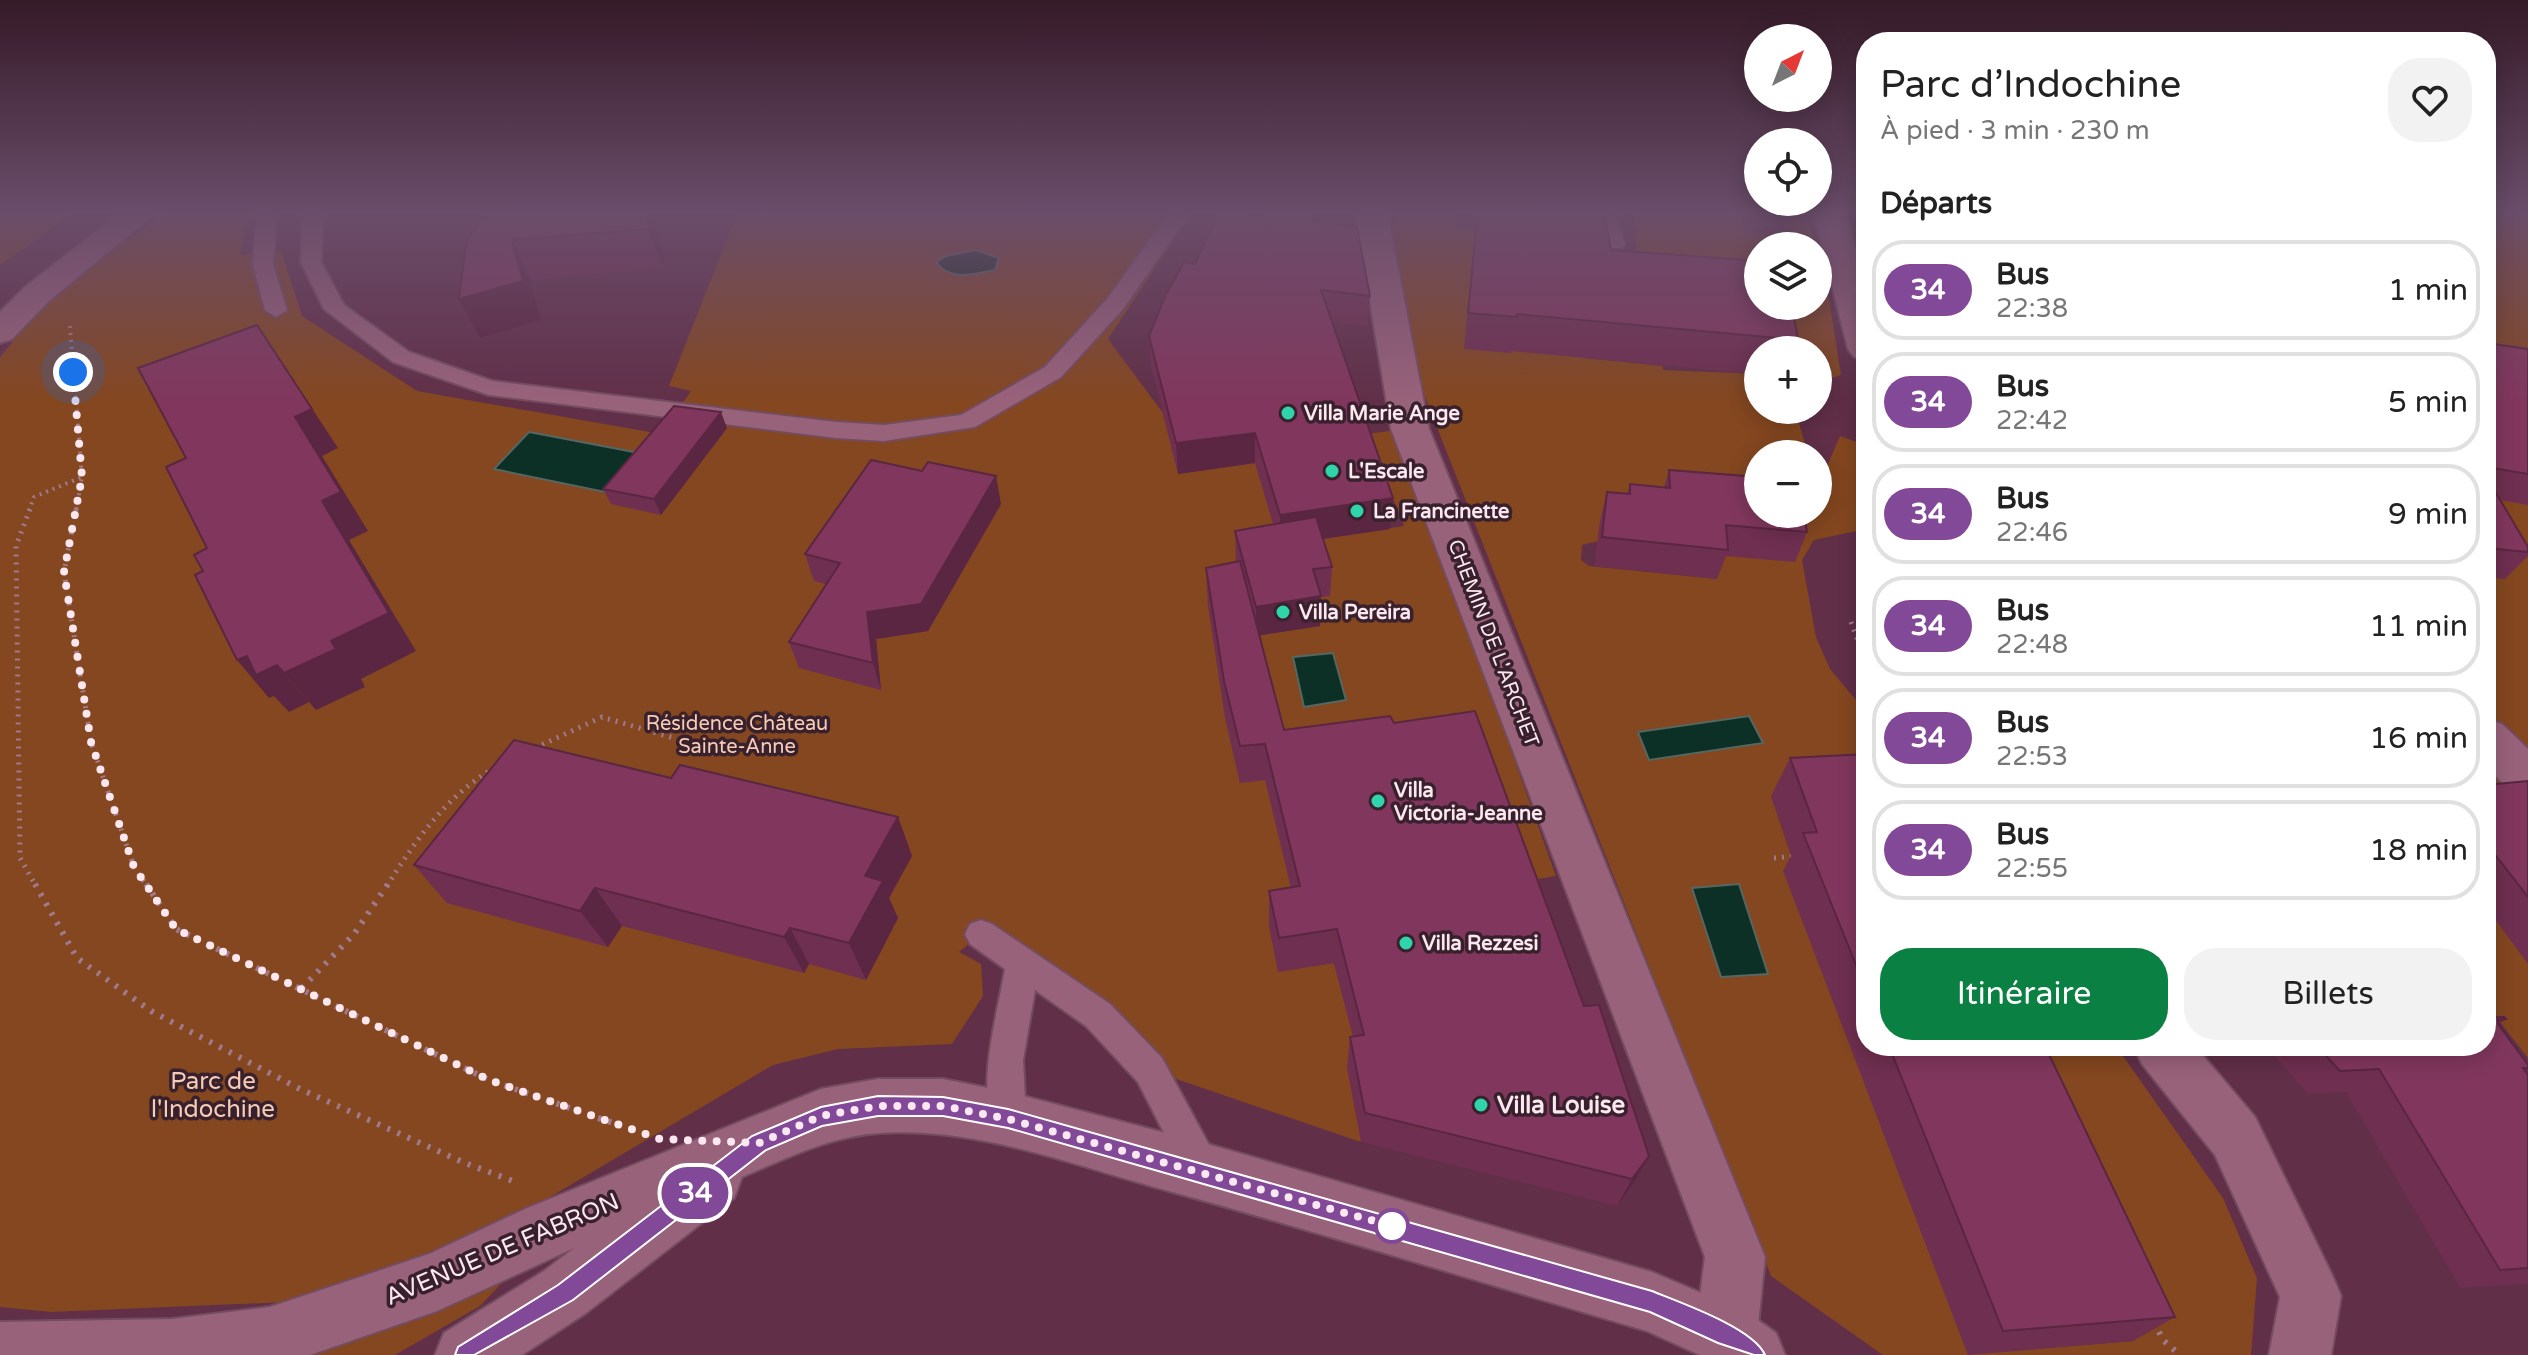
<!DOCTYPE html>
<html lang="fr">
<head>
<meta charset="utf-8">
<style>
	body { margin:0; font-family:"Varela Round",sans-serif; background:#f2f2f2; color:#222; height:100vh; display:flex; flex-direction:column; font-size:30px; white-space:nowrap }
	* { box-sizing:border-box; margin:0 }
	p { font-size:26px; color:#767676 }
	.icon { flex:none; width:44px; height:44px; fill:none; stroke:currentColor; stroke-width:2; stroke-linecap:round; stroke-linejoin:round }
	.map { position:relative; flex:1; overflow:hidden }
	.drawer { position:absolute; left:1856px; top:32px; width:640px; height:1024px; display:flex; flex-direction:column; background:#fff; border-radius:32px; box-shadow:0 4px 20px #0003 }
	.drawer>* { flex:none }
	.badge { padding:0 16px; border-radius:26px; font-size:28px; line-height:52px }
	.needle { width:52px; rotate:42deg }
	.fabs { position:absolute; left:1744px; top:24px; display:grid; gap:16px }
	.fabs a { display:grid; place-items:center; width:88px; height:88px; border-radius:50%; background:#fff; box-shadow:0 4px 20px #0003; font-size:40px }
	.you { position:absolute; width:40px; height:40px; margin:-20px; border:6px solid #fff; border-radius:50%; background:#1a73e8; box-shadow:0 0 0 12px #1a73e833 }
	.map>.badge { position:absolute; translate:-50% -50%; box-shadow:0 0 0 4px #fff }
	h2 { padding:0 24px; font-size:30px; line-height:72px }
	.round { display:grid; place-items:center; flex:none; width:84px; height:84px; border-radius:32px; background:#f2f2f2 }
	.headline { display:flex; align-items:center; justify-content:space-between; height:136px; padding:0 24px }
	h1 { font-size:38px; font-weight:600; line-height:60px }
	.primary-button { display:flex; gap:16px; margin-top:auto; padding:16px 24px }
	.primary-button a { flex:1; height:92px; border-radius:32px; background:#0b8043; color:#fff; font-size:32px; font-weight:600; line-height:92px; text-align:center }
	.primary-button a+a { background:#f2f2f2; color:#222 }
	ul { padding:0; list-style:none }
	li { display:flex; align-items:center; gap:24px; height:100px; margin:0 16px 12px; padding:0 8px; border:4px solid #e0e0e0; border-radius:32px }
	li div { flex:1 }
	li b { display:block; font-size:30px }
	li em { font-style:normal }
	li .badge { min-width:88px; font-weight:700; text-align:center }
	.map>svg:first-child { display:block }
	.green { fill:#844720; fill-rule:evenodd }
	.water { fill:#0d3026; stroke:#546762; stroke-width:2 }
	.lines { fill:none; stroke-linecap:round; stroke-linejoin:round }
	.service-casing { stroke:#744c60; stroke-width:4 }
	.minor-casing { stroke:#744c60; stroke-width:4 }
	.tertiary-casing { stroke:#744c60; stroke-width:4 }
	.path-far2 { stroke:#a07a8c; stroke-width:4; stroke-dasharray:2 5; stroke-linecap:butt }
	.path-far1 { stroke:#a07a8c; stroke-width:5; stroke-dasharray:2 6; stroke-linecap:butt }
	.path { stroke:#a07a8c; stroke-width:6; stroke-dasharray:3 8; stroke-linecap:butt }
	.service { fill:#99627b; fill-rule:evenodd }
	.minor { fill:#99627b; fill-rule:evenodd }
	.tertiary { fill:#99627b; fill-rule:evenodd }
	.wall { fill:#6f2f50 }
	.shaded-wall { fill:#5a2641 }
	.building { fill:#81375d; stroke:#5a2641; stroke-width:2 }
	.line { fill:#814997; stroke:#fff; stroke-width:2 }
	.walk { stroke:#fbe7ef; stroke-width:8; stroke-dasharray:0 14.4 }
	.poi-dot { fill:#2fd4aa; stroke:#38212c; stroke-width:3 }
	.stop-dot { fill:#fff; stroke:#814997; stroke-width:4 }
	.labels { text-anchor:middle; stroke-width:7; stroke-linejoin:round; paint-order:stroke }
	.poi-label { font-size:20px; font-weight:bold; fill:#fbe7ef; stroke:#38212c; text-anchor:start }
	.street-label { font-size:20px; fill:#fbe7ef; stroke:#38212c }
	.park-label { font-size:20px; fill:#f6ccb6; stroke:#38212c }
	.near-park-label { font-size:24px; fill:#f6ccb6; stroke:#38212c }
	.near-poi-label { font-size:24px; font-weight:bold; fill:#fbe7ef; stroke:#38212c; text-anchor:start }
	.near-street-label { font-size:24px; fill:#fbe7ef; stroke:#38212c }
</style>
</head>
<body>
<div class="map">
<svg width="2528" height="1355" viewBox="0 0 2528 1355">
	<rect width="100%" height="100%" fill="#612f48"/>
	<g class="green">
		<path d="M 0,211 L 76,211 L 0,265 Z"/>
		<path d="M 170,211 L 250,211 L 240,255 L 281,251 L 302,316 L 417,391 L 661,434 L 691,391 L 669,386 L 738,211 L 1193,211 L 1108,339 L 1163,413 L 1175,461 L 1396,430 L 1556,876 L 1269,925 L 1279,971 L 1334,963 L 1348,1016 L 1401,1007 L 1361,1142 L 1150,1070 L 981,934 L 959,952 L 981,964 L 983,996 L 952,1044 L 838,1049 L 773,1065 L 496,1229 L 312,1301 L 51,1312 L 0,1307 L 0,357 L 57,288 ZM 1372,446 L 1404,526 L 1326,538 Z"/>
		<path d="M 1394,211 L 1455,211 L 1457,228 L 1520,229 L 1600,254 L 1636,255 L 1634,211 L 1742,211 L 1743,233 L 1786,239 L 1782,211 L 1805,211 L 1816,246 L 1758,246 L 1758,306 L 1818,306 L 1818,253 L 1828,293 L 1841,375 L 1818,383 L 1818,350 L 1781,350 L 1584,311 L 1584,358 L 1663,366 L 1663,370 L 1758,374 L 1758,410 L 1801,410 L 1799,423 L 1808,454 L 1758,454 L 1758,508 L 1590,543 L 1582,545 L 1581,560 L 1589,566 L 1717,579 L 1715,555 L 1787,514 L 1818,514 L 1818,487 L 1840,436 L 1862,444 L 1866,465 L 1866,529 L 1814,540 L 1802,560 L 1816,637 L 1830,669 L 1866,712 L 1866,862 L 1784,871 L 1968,1354 L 2133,1341 L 1998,1046 L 2116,1046 L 2223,1198 L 2257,1278 L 2251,1355 L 1883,1355 L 1771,1276 L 1418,379 L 1388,258 Z"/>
		<path d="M 2486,211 L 2528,211 L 2528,477 L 2486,473 Z"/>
		<path d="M 2486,483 L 2528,488 L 2528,755 L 2486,710 Z"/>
		<path d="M 2486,759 L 2528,804 L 2528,1058 L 2486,1004 Z"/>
		<path d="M 499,1275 L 501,1284 L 480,1306 L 395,1355 L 309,1355 Z"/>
	</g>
	<g class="water">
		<path d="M 976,250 L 999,258 L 995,270 C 975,274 950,282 936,262 L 946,256 Z"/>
		<path d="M 529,432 L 639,453 L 605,492 L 494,469 Z"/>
		<path d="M 1333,653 L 1346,700 L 1304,707 L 1293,657 Z"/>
		<path d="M 1749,716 L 1763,743 L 1649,760 L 1638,732 Z"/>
		<path d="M 1739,884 L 1768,974 L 1721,977 L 1692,888 Z"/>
	</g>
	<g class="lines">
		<defs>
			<g id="service">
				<path d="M 257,211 L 277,211 L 273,265 L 287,310 L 276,317 L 265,310 L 253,265 Z"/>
				<path d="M 303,211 L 323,211 L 321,262 L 344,305 L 409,352 L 492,381 L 836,422 L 884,425 L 961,415 L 1045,367 L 1107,299 L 1171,211 L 1191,211 L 1123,309 L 1061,377 L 975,427 L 884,441 L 836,438 L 489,395 L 393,362 L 324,309 L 301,262 Z"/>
				<path d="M 1594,211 L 1614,211 L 1625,244 L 1622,248 L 1608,248 Z"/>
				<path d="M 981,920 L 992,924 L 1110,1004 L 1162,1058 L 1216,1158 L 1221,1171 L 1216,1184 L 1203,1189 L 1190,1184 L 1138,1082 L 1086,1026 L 1035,990 L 1023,1060 L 1026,1119 L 1021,1131 L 1008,1136 L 995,1131 C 976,1086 997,1016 1005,969 L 970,944 L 965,934 L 970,924 Z"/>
			</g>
			<g id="minor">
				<path d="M 1355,211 L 1387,211 L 1429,429 L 1765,1257 L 1757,1335 L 1749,1355 L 1703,1355 L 1695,1335 L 1705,1257 L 1391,429 Z"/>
				<path d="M 1813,211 L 1845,211 L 1866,286 L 1866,360 L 1854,357 L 1848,349 Z"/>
				<path d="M 2486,719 L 2502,724 L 2528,749 L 2528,798 L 2511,792 L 2486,766 Z"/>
				<path d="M 2134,1046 L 2195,1046 L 2255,1117 L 2332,1275 L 2341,1296 L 2331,1355 L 2269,1355 L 2280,1297 L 2215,1155 L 2142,1064 Z"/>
			</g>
			<g id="tertiary">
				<path d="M 123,211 L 158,211 L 49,301 L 12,339 L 0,343 L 0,312 L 25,287 Z"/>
				<path d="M 878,1079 L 943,1079 L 1008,1092 L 1204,1143 L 1652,1272 L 1748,1313 L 1776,1333 L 1785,1355 L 1700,1355 L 1647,1331 C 1484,1283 1322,1233 1158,1188 C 1068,1163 975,1127 880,1133 C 831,1136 787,1158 742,1177 L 734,1198 L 586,1313 L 522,1355 L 435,1355 L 444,1333 L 544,1271 L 574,1248 L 437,1311 L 310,1355 L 0,1355 L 0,1322 L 172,1319 L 270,1307 L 429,1254 L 525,1209 L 821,1089 Z"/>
			</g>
		</defs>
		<use href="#service" class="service-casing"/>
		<use href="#minor" class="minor-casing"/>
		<use href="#tertiary" class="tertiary-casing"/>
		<g class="path-far2">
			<path d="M 70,326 L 82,477 L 76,511"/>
			<path d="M 29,511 L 34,497 L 82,477"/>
		</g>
		<g class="path-far1">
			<path d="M 30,509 L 16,546 L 20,858 L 36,886"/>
			<path d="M 76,509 L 64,572 L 91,742 L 134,867 L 147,886"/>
			<path d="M 1851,622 L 1866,663"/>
			<path d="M 535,748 L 602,717 L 677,739"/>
			<path d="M 1774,858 L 1797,856"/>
			<path d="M 387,886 C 417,838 447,795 497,766"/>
		</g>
		<g class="path">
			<path d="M 35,884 L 77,958 L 151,1011 L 300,1089 L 465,1163 L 513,1181"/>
			<path d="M 146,884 L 176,929 L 489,1080 L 636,1131"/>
			<path d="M 302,988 L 354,934 L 388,884"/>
			<path d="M 2154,1322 L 2163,1340 L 2180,1355"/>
		</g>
		<use href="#service" class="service"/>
		<use href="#minor" class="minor"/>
		<use href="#tertiary" class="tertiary"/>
	</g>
	<g class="wall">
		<path d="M 649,211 L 664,250 L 663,268 L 530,280 L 541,320 L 480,338 L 466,244 Z"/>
		<path d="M 1259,211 L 1318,211 L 1317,223 L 1370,296 L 1368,327 L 1332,322 L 1390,529 L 1323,539 L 1332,567 L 1330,596 L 1321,597 L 1320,626 L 1259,635 L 1284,730 L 1394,723 L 1584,1006 L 1599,1005 L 1633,1184 L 1617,1206 L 1361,1142 L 1347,1068 L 1350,1037 L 1353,1037 L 1334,963 L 1278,972 L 1269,926 L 1269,891 L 1291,888 L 1265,780 L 1240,783 L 1225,718 L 1208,606 L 1206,568 L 1236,562 L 1235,531 L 1273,524 L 1255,463 L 1178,474 L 1151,366 L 1149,336 L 1258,216 Z"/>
		<path d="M 1477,211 L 1604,211 L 1611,250 L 1758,306 L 1798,340 L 1794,350 L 1758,350 L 1758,374 L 1511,351 L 1511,353 L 1464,349 Z"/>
		<path d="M 2486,343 L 2528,349 L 2528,505 L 2500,500 L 2528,547 L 2528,556 L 2505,579 L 2486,577 Z"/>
		<path d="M 727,428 L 661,515 L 611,504 L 603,489 Z"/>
		<path d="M 1669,470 L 1807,532 L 1795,562 L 1726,556 L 1717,579 L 1594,566 L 1600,521 L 1607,492 L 1627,494 L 1630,484 L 1664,488 Z"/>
		<path d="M 1001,504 L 928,631 L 876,639 L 881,690 L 799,668 L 789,642 L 826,584 L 814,581 L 805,554 Z"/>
		<path d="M 1866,754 L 1866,1046 L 2045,1046 L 2175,1317 L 2133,1341 L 1968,1355 L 1783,871 L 1791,856 L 1771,796 L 1790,758 Z"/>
		<path d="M 671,778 L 898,817 L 912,856 L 889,898 L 898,918 L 866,980 L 809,964 L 804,973 L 622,926 L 608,947 L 447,903 L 414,865 Z"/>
		<path d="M 2528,781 L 2528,964 L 2486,907 L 2486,785 Z"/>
		<path d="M 2486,1018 L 2506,1019 L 2498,1025 L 2528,1065 L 2528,1068 L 2525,1070 L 2528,1075 L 2528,1284 L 2460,1288 L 2346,1092 L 2308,1094 L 2266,1046 L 2486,1046 Z"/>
	</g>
	<g class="shaded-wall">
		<path d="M 649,211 L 664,250 L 663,268 L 648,229 Z"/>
		<path d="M 1315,211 L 1318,211 L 1317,233 L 1312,222 Z"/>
		<path d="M 512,240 L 530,280 L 541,320 L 480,338 L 459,299 Z"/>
		<path d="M 257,325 L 338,448 L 322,456 L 368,531 L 349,540 L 416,651 L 361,679 L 365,687 L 316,710 L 284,673 L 331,641 L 322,501 L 295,417 Z"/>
		<path d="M 721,412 L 727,428 L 661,515 L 654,499 Z"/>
		<path d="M 1255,433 L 1255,463 L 1178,474 L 1176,443 Z"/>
		<path d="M 996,476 L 1001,504 L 928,631 L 876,639 L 881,690 L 873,663 L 867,612 Z"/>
		<path d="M 1393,498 L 1390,529 L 1280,545 L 1280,515 Z"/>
		<path d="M 1321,596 L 1320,626 L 1256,636 L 1256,607 Z"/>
		<path d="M 247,656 L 277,665 L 309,702 L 289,712 L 274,696 L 269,698 L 237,660 Z"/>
		<path d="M 898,817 L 912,856 L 889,898 L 898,918 L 866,980 L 849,943 L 865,876 Z"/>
		<path d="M 595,888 L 622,926 L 608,947 L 580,911 Z"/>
		<path d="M 790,928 L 809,964 L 804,973 L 784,937 Z"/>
		<path d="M 1649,1156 L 1633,1184 L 1617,1206 L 1632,1179 Z"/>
	</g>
	<g class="building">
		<path d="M 486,211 L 649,211 L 648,229 L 512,240 L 523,281 L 459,299 L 466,244 Z"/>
		<path d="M 1219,211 L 1229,211 L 1258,216 L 1259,211 L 1315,211 L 1312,222 L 1357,227 L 1370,296 L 1321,290 L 1393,498 L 1280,515 L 1255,433 L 1176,443 L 1149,336 L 1166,294 L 1184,262 L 1195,264 Z"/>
		<path d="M 1478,211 L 1604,211 L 1611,250 L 1758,261 L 1758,306 L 1792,306 L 1798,340 L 1517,314 L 1517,317 L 1468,313 Z"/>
		<path d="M 257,325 L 312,409 L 295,417 L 341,492 L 322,501 L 389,613 L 331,641 L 336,649 L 284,673 L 277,665 L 256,675 L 247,656 L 237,660 L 195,575 L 203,571 L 194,555 L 207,548 L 166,467 L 186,458 L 138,368 Z"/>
		<path d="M 2486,343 L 2528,349 L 2528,474 L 2486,467 Z"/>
		<path d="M 674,406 L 721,412 L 654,499 L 603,489 Z"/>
		<path d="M 871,460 L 922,471 L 928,462 L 996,476 L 921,604 L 867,612 L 873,663 L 789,642 L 840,563 L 805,554 Z"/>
		<path d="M 1669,470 L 1758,477 L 1758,514 L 1804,514 L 1807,532 L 1726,525 L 1728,550 L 1602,537 L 1607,492 L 1630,494 L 1630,484 L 1670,488 Z"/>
		<path d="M 2486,476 L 2528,547 L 2528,552 L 2486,548 Z"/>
		<path d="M 1316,517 L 1332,567 L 1313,569 L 1321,596 L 1256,607 L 1235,531 Z"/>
		<path d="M 1240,561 L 1284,730 L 1390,716 L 1394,723 L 1475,711 L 1584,1006 L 1599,1005 L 1649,1156 L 1632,1179 L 1365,1113 L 1350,1037 L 1364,1035 L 1337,929 L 1279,938 L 1269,891 L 1300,886 L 1265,744 L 1240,746 L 1224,681 L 1206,568 Z"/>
		<path d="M 514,740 L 671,778 L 680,765 L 898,817 L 865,876 L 883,881 L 849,943 L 790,928 L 784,937 L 595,888 L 580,911 L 414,865 Z"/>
		<path d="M 1866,754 L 1866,990 L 1803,833 L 1817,832 L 1790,758 Z"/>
		<path d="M 2528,781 L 2528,897 L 2486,843 L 2486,785 Z"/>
		<path d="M 2504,1017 L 2506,1019 L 2498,1020 L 2498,1024 L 2528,1065 L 2528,1068 L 2523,1068 L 2528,1075 L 2528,1268 L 2500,1270 L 2379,1069 L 2340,1071 L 2317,1046 L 2486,1046 L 2486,1018 Z"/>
		<path d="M 1889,1046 L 2045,1046 L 2175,1317 L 2003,1331 Z"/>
	</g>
	<linearGradient id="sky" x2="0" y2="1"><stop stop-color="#351a28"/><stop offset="0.53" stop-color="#6a4d6a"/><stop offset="1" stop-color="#6a4d6a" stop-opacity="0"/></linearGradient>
	<rect width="2528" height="401" fill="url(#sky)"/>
	<path class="line" d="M 878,1096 L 943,1097 L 1008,1109 L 1652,1291 C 1679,1302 1754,1328 1765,1355 L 1754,1355 L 1718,1343 L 1650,1312 L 1008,1128 L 943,1116 L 878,1116 L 822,1126 L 766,1150 L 573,1300 L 474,1355 L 455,1355 L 458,1347 L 558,1285 L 752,1136 L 821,1107 Z"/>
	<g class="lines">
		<path class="walk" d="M 73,372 L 82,477 L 64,572 L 91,742 L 134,867 L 176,929 L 489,1080 L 660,1139 L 759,1143 L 821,1116 L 878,1106 L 943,1106 L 1008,1119 L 1392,1226"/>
	</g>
	<g class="poi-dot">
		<circle cx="1288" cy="413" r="8"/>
		<circle cx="1332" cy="471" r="8"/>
		<circle cx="1357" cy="511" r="8"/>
		<circle cx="1283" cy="612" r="8"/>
		<circle cx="1378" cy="801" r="8"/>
		<circle cx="1406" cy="943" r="8"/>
		<circle cx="1481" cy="1105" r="8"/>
	</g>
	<circle class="stop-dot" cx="1392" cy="1226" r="16"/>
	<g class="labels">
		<g class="poi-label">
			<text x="1304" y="420">Villa Marie Ange</text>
			<text x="1348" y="478">L'Escale</text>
			<text x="1373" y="518">La Francinette</text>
			<text x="1299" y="619">Villa Pereira</text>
			<text x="1394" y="797">Villa<tspan x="1394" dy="23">Victoria-Jeanne</tspan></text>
			<text x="1422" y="950">Villa Rezzesi</text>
		</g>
		<g class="street-label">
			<text transform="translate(1494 643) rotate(69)" y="7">CHEMIN DE L'ARCHET</text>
		</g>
		<g class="park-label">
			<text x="737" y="730">Résidence Château<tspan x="737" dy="23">Sainte-Anne</tspan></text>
		</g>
		<g class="near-park-label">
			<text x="213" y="1089">Parc de<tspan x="213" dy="28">l'Indochine</tspan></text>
		</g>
		<g class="near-poi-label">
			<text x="1497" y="1113">Villa Louise</text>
		</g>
		<g class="near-street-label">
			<text transform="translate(502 1249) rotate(-23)" y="8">AVENUE DE FABRON</text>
		</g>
	</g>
</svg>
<div class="fabs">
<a><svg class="needle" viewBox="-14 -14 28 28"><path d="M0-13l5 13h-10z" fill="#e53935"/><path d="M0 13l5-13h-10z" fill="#767676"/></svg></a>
<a><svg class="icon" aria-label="locate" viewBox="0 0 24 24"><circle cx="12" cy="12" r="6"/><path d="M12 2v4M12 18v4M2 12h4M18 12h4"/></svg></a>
<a><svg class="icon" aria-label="layers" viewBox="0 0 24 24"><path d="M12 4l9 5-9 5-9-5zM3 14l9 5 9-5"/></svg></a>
<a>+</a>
<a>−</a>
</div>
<div class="you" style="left:73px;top:372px"></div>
<b class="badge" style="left:695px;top:1193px;background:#814997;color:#fff">34</b>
<section class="drawer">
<div class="headline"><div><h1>Parc d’Indochine</h1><p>À pied · 3 min · 230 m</p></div><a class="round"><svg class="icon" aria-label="heart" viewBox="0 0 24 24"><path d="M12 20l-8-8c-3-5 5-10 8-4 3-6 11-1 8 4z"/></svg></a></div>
<h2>Départs</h2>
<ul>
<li><span class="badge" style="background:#814997;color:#fff">34</span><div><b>Bus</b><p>22:38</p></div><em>1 min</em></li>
<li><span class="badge" style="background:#814997;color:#fff">34</span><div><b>Bus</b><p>22:42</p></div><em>5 min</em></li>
<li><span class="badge" style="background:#814997;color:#fff">34</span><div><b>Bus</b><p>22:46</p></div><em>9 min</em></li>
<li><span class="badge" style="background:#814997;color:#fff">34</span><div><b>Bus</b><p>22:48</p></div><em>11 min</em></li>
<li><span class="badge" style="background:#814997;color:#fff">34</span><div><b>Bus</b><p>22:53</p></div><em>16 min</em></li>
<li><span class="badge" style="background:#814997;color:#fff">34</span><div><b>Bus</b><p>22:55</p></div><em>18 min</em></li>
</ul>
<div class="primary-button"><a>Itinéraire</a><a>Billets</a></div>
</section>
</div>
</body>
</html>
